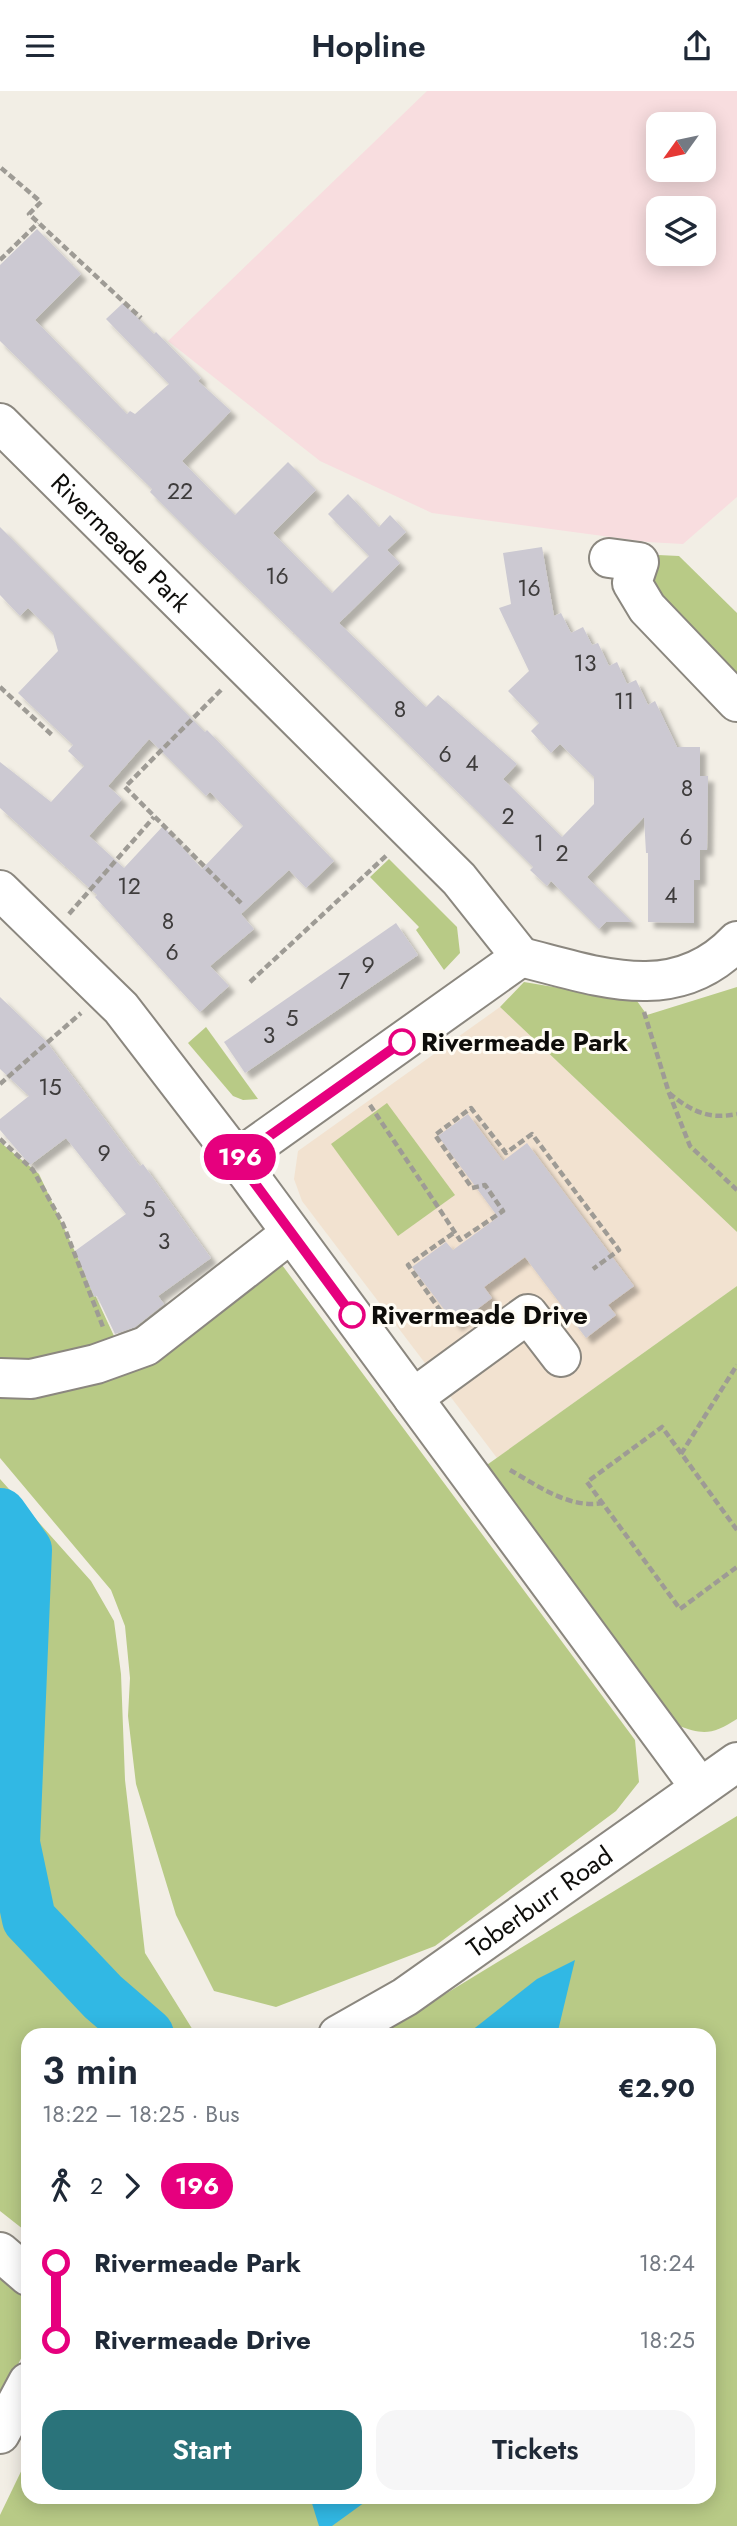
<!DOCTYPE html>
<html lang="en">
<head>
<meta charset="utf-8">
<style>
	body { margin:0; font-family:Jost,sans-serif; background:#f6f6f7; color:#1f2937; height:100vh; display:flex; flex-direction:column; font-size:26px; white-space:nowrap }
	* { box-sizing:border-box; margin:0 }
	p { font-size:23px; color:#747a83 }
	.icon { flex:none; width:38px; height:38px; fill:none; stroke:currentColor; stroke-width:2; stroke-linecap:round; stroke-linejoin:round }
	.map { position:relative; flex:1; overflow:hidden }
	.drawer { position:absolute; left:21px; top:1937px; width:695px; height:476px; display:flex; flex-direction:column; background:#fff; border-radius:21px; box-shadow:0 4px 18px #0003 }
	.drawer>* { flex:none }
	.badge { padding:0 14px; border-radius:23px; font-size:24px; line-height:46px }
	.needle { width:46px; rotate:237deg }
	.fabs { position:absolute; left:646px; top:21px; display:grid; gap:14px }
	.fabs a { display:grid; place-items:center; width:70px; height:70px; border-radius:14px; background:#fff; box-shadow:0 4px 18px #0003; font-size:35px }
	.map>.badge { position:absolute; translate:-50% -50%; box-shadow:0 0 0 4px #fff }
	.legs { display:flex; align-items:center; gap:10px; height:77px; padding:0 21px; font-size:23px }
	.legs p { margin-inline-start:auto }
	.summary { display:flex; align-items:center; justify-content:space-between; height:119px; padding:0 21px }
	h1 { font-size:38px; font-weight:600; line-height:52px }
	.action { display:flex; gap:14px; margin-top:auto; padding:14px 21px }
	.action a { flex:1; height:80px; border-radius:21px; background:#2a737a; color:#fff; font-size:28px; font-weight:600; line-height:80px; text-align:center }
	.action a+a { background:#f6f6f7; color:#1f2937 }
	ul { padding:0 21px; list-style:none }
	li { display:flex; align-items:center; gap:24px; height:77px; font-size:26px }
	li i { display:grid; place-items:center; width:10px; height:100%; margin:0 9px; background:currentColor }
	li i::after { content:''; width:18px; height:18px; margin:-9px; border:5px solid; border-radius:50%; background:#fff }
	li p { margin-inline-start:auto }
	li:first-child i { background:linear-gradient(#0000 50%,currentColor 0) }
	li:last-child i { background:linear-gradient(currentColor 50%,#0000 0) }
	header { display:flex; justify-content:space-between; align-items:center; height:91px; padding:0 21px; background:#fff; font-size:32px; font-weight:600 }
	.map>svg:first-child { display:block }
	.commercial { fill:#f8dddf; fill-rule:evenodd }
	.education { fill:#f2e2d0 }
	.green { fill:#b8ca86 }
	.water { fill:#31b8e4 }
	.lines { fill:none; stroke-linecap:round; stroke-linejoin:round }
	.river { stroke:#31b8e4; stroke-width:54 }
	.building { fill:#ccc9d2; fill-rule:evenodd; filter:url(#shadow) }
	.minor-casing { stroke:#8b877f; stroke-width:42 }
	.path { stroke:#9e9b95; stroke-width:4.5; stroke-dasharray:7 3.5; stroke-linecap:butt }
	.minor { stroke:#fff; stroke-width:38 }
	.line-1-casing { stroke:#fff; stroke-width:16 }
	.line-1 { stroke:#e6007e; stroke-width:10 }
	.stop-1-dot { fill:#fff; stroke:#e6007e; stroke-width:3.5 }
	.labels { text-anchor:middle; stroke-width:6; stroke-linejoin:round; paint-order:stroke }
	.number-label { font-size:23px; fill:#3e3c3c }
	.street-label { font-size:26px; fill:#0e0d0a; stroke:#fffcf4 }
	.stop-label { font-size:26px; font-weight:bold; fill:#0e0d0a; stroke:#fffcf4; text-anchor:start }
</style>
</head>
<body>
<header><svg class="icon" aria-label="menu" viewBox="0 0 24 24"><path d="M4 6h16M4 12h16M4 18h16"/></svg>Hopline<svg class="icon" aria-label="share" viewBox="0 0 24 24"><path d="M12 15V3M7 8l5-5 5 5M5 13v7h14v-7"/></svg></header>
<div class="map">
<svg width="737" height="2435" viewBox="0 0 737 2435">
	<defs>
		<filter id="shadow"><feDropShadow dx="6" dy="6" stdDeviation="2" flood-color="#0004"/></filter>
	</defs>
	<rect width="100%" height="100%" fill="#f2eee5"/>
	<path class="commercial" d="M 427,0 L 737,0 L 737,406 L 683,453 L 648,451 L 432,422 L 320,370 L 168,250 ZM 658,33 L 704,33 L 704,79 L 658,79 ZM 658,117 L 704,117 L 704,163 L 658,163 Z"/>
	<path class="education" d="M 500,916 L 737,1141 L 737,1195 L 497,1367 L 302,1110 L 294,1088 L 298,1060 Z"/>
	<g class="green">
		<path d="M 658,464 L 679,465 L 737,522 L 737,596 L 648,504 Z"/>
		<path d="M 389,768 L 457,836 L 460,862 L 444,879 L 416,839 L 419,836 L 370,786 Z"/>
		<path d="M 524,891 L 637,910 L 647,924 L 737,896 L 737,1141 L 500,916 Z"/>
		<path d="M 206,936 L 258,1008 L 243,1009 L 233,1005 L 188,952 Z"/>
		<path d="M 387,1012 L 455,1104 L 398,1145 L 331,1053 Z"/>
		<path d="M 0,1051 L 39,1083 L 120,1258 L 259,1143 L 635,1649 L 639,1691 L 616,1720 L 435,1855 L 276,1916 L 214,1900 L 176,1824 L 136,1693 L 128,1625 L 130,1587 L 125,1535 L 111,1499 L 0,1367 Z"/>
		<path d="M 737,1195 L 737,1628 C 713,1643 704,1645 677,1634 L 484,1376 Z"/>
		<path d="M 0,1388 L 91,1490 L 114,1530 L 121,1583 L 125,1689 L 145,1862 L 196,1944 L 28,1944 L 28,2142 L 0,2120 Z"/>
		<path d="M 737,1725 L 737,2435 L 0,2435 L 0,2424 L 28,2366 L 28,2406 L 709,2406 L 709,1944 L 378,1944 Z"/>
		<path d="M 0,2181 L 28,2204 L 28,2254 L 0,2308 Z"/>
	</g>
	<g class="water">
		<path d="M 575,1869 L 557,1944 L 466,1944 L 537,1888 Z"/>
		<path d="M 310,2406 L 372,2406 L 332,2435 L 319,2435 Z"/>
	</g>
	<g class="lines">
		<path class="river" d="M 0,1424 L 25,1459 L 13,1752 L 29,1828 L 103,1906 L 147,1944"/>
	</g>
	<g class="building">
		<path d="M 37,138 L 81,183 L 35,229 L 127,323 L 130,320 L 135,323 L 169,293 L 106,228 L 123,212 L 154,243 L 156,241 L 201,287 L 198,290 L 231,320 L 182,370 L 235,424 L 288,371 L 316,399 L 273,442 L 332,502 L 369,465 L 328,423 L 348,403 L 379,436 L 390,424 L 406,441 L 387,459 L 400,472 L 339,532 L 426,616 L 438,604 L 517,673 L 503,688 L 562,746 L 594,713 L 594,686 L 560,653 L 551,662 L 531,640 L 539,632 L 508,600 L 529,580 L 499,517 L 511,513 L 503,462 L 542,456 L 554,525 L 561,522 L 571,542 L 583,536 L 592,554 L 598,552 L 609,575 L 617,571 L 627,593 L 636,589 L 648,614 L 655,610 L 677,656 L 700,656 L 700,685 L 708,685 L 707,759 L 700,759 L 700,789 L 694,789 L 694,832 L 648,831 L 648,762 L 646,762 L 644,726 L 587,786 L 632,831 L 606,831 L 599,838 L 551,790 L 547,795 L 530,779 L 533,776 L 476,719 L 202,453 L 150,401 L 152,398 L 0,250 L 0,174 Z"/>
		<path d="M 0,436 L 205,641 L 207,639 L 334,770 L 306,797 L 289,779 L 241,823 L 254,838 L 210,875 L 229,895 L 200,921 L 95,806 L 97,804 L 0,717 L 0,671 L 51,711 L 84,675 L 68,660 L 73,654 L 18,602 L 58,560 L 53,542 L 28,517 L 20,525 L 0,504 ZM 149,648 L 206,705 L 210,701 L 243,735 L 202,778 L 163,735 L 124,777 L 89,745 L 122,708 L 108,695 Z"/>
		<path d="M 396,832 L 418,864 L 245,982 L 224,951 Z"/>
		<path d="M 0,906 L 46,950 L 140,1075 L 143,1073 L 211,1167 L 158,1205 L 164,1213 L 135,1236 L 115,1243 L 97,1205 L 94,1206 L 75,1160 L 126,1123 L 66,1047 L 30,1074 L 0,1039 L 0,1028 L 29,1005 L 0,978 Z"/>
		<path d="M 468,1023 L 503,1070 L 527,1052 L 634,1195 L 608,1214 L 616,1224 L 586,1247 L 525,1166 L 484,1196 L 492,1207 L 456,1234 L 412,1176 L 446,1151 L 453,1159 L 498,1126 L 438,1045 Z"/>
	</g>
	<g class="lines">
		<defs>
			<g id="minor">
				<path id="s1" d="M 0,332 L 459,788 L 521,866 L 237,1068"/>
				<path d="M 609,467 L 639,471 L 632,492 L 647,517 L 737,611"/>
				<path d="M 0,799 L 121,917 L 237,1068 L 699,1695"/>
				<path d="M 521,866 C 597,885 675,916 737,850"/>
				<path d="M 0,1287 L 31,1288 L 96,1273 L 146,1255 L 291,1142"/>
				<path d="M 413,1307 L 528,1223 L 561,1266"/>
				<path id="s2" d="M 338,1944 L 405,1906 L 737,1671"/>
				<path d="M 0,2161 L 28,2185"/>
				<path d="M 0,2343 L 28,2291"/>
			</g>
		</defs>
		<use href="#minor" class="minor-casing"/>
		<g class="path">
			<path d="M 1,77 L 41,111 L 29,123 L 141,227"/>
			<path d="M 0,169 L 38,132"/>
			<path d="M 0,596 L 52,644"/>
			<path d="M 221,599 L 125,696 L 241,812"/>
			<path d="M 69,823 L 154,726"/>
			<path d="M 250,891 L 388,763"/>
			<path d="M 644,921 L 669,1002 L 690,1055 L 737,1099"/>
			<path d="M 0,993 L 81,922"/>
			<path d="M 669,1002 C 691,1020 708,1029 737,1023"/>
			<path d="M 370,1014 L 460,1149 L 503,1120 L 485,1094 L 472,1097 L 435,1044 L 471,1017 L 506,1062 L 532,1043 L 619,1159 L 593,1178"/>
			<path d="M 0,1048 L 33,1079 L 63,1133 L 103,1236"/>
			<path d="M 447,1229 L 408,1174 L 455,1141"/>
			<path d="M 681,1363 L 737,1274"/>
			<path d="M 510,1379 C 538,1395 570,1418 602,1412"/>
			<path d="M 737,1439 L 662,1336 L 587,1391 L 680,1518 L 737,1476"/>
		</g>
		<use href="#minor" class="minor"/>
	</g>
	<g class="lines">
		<defs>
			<path id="line-1" d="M 352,1224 L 237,1068 L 402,951"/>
		</defs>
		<use href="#line-1" class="line-1-casing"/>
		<use href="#line-1" class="line-1"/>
	</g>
	<g class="stop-1-dot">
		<circle cx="402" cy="951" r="12"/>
		<circle cx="352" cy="1224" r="12"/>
	</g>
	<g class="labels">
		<g class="number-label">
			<text x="180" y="408">22</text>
			<text x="277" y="493">16</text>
			<text x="529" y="505">16</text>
			<text x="585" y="580">13</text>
			<text x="624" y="618">11</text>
			<text x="400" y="626">8</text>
			<text x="445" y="671">6</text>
			<text x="472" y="680">4</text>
			<text x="687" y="705">8</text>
			<text x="508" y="733">2</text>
			<text x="686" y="754">6</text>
			<text x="539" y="760">1</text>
			<text x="562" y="770">2</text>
			<text x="129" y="803">12</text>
			<text x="671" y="812">4</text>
			<text x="168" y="838">8</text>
			<text x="172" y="869">6</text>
			<text x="368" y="882">9</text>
			<text x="344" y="898">7</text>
			<text x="292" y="935">5</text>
			<text x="269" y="952">3</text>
			<text x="50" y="1004">15</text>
			<text x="104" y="1070">9</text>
			<text x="149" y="1126">5</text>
			<text x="164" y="1158">3</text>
		</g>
		<g class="street-label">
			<text dy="9" stroke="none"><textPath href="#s1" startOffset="170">Rivermeade Park</textPath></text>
			<text dy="9" stroke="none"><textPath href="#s2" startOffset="242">Toberburr Road</textPath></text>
		</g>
		<g class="stop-label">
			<text x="421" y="960">Rivermeade Park</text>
			<text x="371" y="1233">Rivermeade Drive</text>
		</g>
	</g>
</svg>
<div class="fabs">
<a><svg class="needle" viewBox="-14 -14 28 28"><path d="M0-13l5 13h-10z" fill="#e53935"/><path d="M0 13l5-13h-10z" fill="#747a83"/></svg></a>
<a><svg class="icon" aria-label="layers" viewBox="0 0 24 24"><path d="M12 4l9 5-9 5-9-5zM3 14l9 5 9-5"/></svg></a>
</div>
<b class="badge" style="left:240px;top:1066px;background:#e6007e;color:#fff">196</b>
<section class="drawer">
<div class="summary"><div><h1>3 min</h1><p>18:22 – 18:25 · Bus</p></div><b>€2.90</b></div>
<div class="legs"><svg class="icon" aria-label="walk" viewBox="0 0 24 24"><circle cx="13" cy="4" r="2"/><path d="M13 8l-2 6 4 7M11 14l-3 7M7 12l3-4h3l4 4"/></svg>2<svg class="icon" aria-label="forward" viewBox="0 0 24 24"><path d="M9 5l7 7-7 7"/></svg><b class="badge" style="background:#e6007e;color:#fff">196</b></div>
<ul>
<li><i style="color:#e6007e"></i><b>Rivermeade Park</b><p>18:24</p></li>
<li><i style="color:#e6007e"></i><b>Rivermeade Drive</b><p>18:25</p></li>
</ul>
<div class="action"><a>Start</a><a>Tickets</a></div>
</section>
</div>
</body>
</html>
